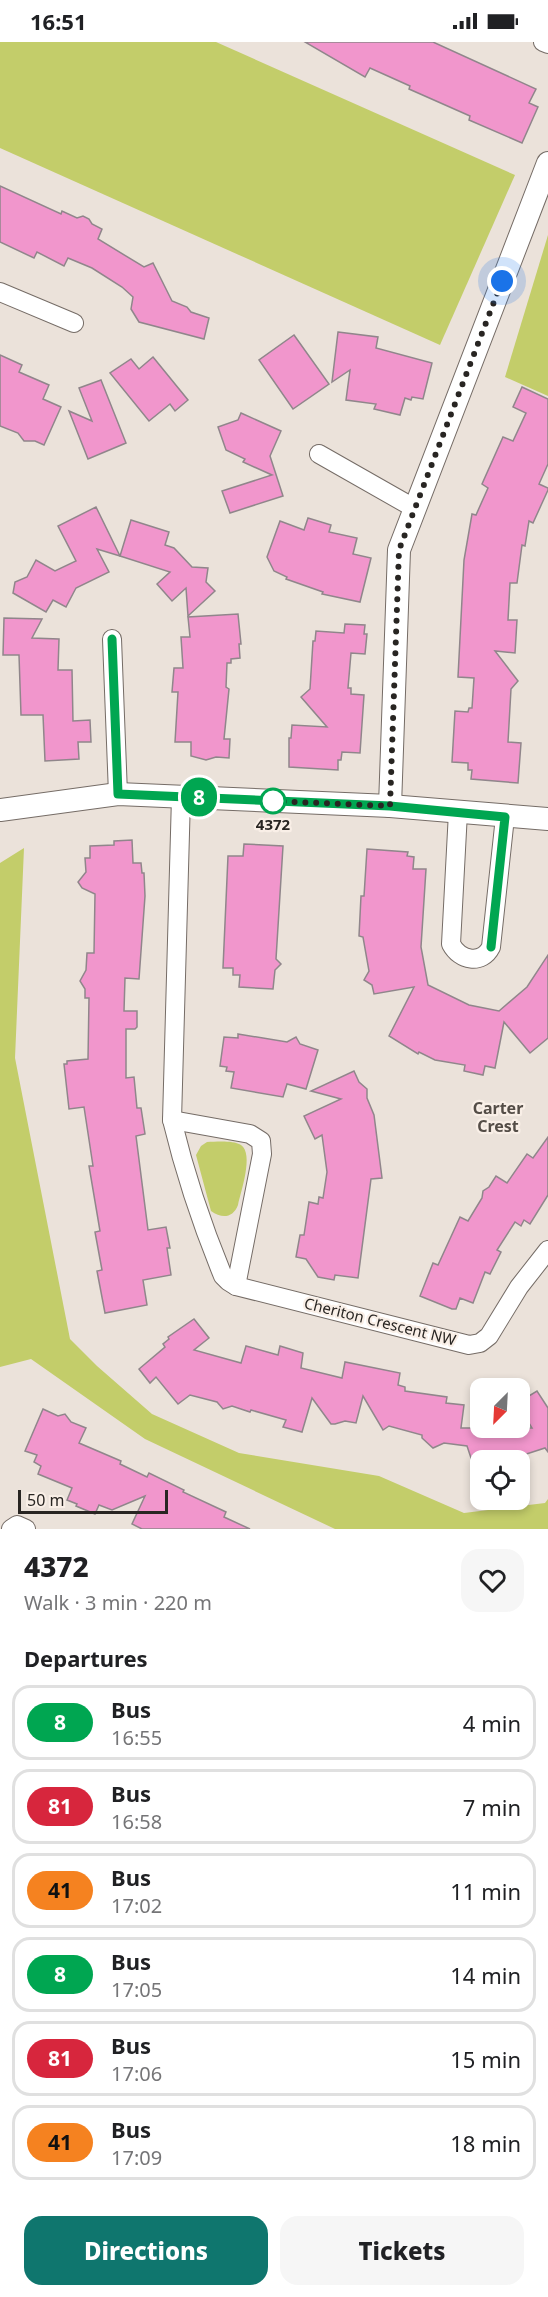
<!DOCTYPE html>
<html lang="en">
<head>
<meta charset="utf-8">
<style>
	body { margin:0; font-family:"Noto Sans",sans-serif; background:#f6f6f6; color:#202124; height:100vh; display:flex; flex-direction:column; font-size:22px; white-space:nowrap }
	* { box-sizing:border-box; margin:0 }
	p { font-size:20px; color:#757577 }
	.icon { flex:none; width:33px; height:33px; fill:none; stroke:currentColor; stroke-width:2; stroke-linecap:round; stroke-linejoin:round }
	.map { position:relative; height:1487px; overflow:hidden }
	.panel { display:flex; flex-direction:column; background:#fff; flex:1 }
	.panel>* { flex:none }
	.badge { padding:0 12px; border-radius:20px; font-size:21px; line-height:39px }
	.needle { width:39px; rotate:204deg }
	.tools { position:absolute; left:470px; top:1336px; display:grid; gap:12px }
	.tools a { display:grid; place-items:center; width:60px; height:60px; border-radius:12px; background:#fff; box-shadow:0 3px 9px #0003; font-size:30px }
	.scale { position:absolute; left:18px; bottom:15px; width:150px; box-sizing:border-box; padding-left:6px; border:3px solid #282522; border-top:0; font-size:16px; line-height:21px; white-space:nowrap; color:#282522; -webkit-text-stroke:4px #f9efe7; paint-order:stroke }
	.you { position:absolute; width:30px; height:30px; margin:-15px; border:4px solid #fff; border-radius:50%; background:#1a73e8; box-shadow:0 0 0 9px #1a73e833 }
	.map>.badge { position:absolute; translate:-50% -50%; box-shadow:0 0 0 3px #fff }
	h2 { padding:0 24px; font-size:22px; line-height:54px }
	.round { display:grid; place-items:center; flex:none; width:63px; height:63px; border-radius:18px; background:#f6f6f6 }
	.headline { display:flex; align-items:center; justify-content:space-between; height:102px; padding:0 24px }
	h1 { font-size:28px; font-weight:800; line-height:45px }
	.button { display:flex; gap:12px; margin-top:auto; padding:12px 24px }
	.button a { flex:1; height:69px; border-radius:18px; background:#0f766e; color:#fff; font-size:24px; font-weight:800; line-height:69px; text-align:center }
	.button a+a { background:#f6f6f6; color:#202124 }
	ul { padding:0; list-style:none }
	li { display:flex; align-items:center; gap:18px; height:75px; margin:0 12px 9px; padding:0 12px; border:3px solid #e0e0e0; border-radius:18px }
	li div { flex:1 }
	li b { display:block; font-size:22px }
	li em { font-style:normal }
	li .badge { min-width:66px; font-weight:700; text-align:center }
	.status { display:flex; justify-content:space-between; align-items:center; height:42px; padding:0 30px; background:#fff; direction:ltr }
	.status svg { height:16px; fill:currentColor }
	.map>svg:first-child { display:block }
	.green { fill:#c3cd6a }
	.building { fill:#f196cc; stroke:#90868b; stroke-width:1.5 }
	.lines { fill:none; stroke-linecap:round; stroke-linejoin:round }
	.minor-casing { stroke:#756c66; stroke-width:20 }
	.tertiary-casing { stroke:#756c66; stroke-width:24 }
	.minor { stroke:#fff; stroke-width:18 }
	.tertiary { stroke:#fff; stroke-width:22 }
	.line-casing { stroke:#fff; stroke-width:14 }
	.line { stroke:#00a651; stroke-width:9 }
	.walk { stroke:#282522; stroke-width:6; stroke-dasharray:0 10.8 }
	.stop-dot { fill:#fff; stroke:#00a651; stroke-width:3 }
	.labels { text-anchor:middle; stroke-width:4.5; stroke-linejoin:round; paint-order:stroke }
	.stop-label { font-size:15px; font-weight:bold; fill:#282522; stroke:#f9efe7 }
	.street-label { font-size:15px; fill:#282522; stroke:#f9efe7 }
	.neighbourhood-label { font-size:16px; font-weight:bold; fill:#544d47; stroke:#f9efe7 }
</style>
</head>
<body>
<div class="status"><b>16:51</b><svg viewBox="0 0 49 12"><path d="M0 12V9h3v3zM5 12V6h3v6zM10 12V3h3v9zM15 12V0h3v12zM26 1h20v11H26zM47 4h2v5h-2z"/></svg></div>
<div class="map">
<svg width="548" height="1487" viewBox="0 0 548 1487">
	<rect width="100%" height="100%" fill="#ebe2da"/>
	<g class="green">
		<path d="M 0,0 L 216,0 L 515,133 L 440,303 L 0,106 Z"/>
		<path d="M 548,193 L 548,354 L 505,335 Z"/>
		<path d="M 24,806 L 15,1016 L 70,1297 L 97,1324 L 152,1372 L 239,1411 L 379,1434 L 464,1471 L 545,1461 L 548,1457 L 548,1487 L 335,1487 L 145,1397 L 31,1317 L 0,1325 L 0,821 Z"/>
		<path d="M 207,1100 C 216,1100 232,1098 241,1103 C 254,1112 241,1149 238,1163 C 233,1176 222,1177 211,1169 L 196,1113 L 201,1104 Z"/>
	</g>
	<g class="building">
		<path d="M 305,0 L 433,0 L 536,47 L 529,61 L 538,65 L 522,101 L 469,78 L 470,74 L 409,47 L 410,44 L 370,26 L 365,35 Z"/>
		<path d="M 0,144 L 61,172 L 62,169 L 77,176 L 83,174 L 89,177 L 92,182 L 102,187 L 98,197 L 144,225 L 153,221 L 172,259 L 187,265 L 191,270 L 209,276 L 204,297 L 139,280 L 131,267 L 133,255 L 122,245 L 92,226 L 68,216 L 64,224 L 37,210 L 34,216 L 0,200 Z"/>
		<path d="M 338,290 L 378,295 L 376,306 L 432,321 L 423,357 L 412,355 L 411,358 L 405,356 L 400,373 L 374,367 L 376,362 L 346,358 L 350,328 L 332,340 Z"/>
		<path d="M 294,293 L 329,342 L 293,367 L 259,318 Z"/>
		<path d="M 0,313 L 22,323 L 19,330 L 49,343 L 43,357 L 61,365 L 44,403 L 35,399 L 24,399 L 18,391 L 0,384 Z"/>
		<path d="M 153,315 L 188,358 L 175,369 L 170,362 L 149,379 L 110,331 L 131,317 L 139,327 Z"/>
		<path d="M 101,338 L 126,401 L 88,417 L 69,369 L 92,379 L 79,346 Z"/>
		<path d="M 522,345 L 548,357 L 548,422 L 539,442 L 548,446 L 548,448 L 533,481 L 529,479 L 525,504 L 522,503 L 517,541 L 510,541 L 508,578 L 517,578 L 515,611 L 495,609 L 518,639 L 511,647 L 508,700 L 521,701 L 518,741 L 471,737 L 472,728 L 468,728 L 468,721 L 452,720 L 455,669 L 468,670 L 469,666 L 472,666 L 474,636 L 458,635 L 464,518 L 472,472 L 476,473 L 488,446 L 482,442 L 503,395 L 513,399 L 526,371 L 513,365 Z"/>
		<path d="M 241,371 L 281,389 L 270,414 L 283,454 L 230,471 L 222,449 L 272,433 L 243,420 L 245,417 L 226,408 L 218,385 L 238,378 Z"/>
		<path d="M 96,465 L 120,514 L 97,507 L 109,530 L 76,546 L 66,565 L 53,558 L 46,570 L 13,551 L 15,540 L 27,535 L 36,518 L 55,529 L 76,519 L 58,484 Z"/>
		<path d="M 308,476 L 331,483 L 329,490 L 357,496 L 353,512 L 371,516 L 360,560 L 322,552 L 323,550 L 286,537 L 287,535 L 274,529 L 267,515 L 280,479 L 304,488 Z"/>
		<path d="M 131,478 L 169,490 L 165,503 L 174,506 L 192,525 L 208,526 L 206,540 L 215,549 L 188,574 L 186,546 L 172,559 L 157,542 L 170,530 L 120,514 Z"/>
		<path d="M 238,572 L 241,602 L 239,602 L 240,616 L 231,617 L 231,621 L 227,621 L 226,645 L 229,647 L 224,697 L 230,697 L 229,716 L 216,715 L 206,718 L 191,714 L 191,700 L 175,700 L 178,650 L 172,650 L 174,626 L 183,626 L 181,595 L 190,595 L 188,575 Z"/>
		<path d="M 4,576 L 42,577 L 32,596 L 59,597 L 58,628 L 72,628 L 73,679 L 90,678 L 91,700 L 78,700 L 79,717 L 45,719 L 43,673 L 21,673 L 19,613 L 3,613 Z"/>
		<path d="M 345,582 L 365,583 L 364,592 L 367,592 L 365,612 L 351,611 L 348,646 L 351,646 L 351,652 L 364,653 L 360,711 L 342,710 L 341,718 L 338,718 L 338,728 L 289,725 L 289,696 L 291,696 L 292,683 L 327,685 L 301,655 L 310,647 L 313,599 L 315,599 L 316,589 L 344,591 Z"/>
		<path d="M 132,798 L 133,821 L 141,821 L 142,831 L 144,831 L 145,854 L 139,937 L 125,936 L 124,969 L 137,969 L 137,985 L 135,987 L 126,987 L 126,1036 L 134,1035 L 137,1066 L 141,1066 L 145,1092 L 136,1094 L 148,1188 L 166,1185 L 170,1206 L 167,1206 L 171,1233 L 143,1238 L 147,1263 L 105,1271 L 97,1229 L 102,1228 L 95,1190 L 100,1189 L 89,1124 L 93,1124 L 84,1065 L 69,1067 L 64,1022 L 67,1022 L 67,1019 L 88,1017 L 89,956 L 85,956 L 85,947 L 80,939 L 86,928 L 87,911 L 94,911 L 95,852 L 82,846 L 78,840 L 86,830 L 85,816 L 90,816 L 90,804 L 114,803 L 114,799 Z"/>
		<path d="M 244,802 L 283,804 L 276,917 L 281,922 L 275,928 L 273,947 L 239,945 L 240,933 L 233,933 L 233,926 L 223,926 L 228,814 L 243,814 Z"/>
		<path d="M 367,807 L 408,810 L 407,814 L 414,815 L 413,827 L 426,827 L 421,905 L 428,943 L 469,963 L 499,969 L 527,945 L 548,913 L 548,996 L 530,1011 L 504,980 L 495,1026 L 485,1024 L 483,1033 L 464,1029 L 465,1023 L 435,1018 L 419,1010 L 418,1012 L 389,994 L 414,945 L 374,952 L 372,943 L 364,938 L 369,929 L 363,895 L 359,894 L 361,854 L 364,854 Z"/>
		<path d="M 238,992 L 287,1000 L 296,995 L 300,1002 L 318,1008 L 306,1047 L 287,1042 L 283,1055 L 231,1046 L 234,1030 L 226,1029 L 227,1025 L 220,1024 L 224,995 L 238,996 Z"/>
		<path d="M 354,1029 L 359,1040 L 367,1047 L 367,1056 L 374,1073 L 382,1136 L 371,1137 L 358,1236 L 335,1233 L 334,1238 L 318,1235 L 306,1217 L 296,1215 L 300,1193 L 304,1193 L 309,1160 L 318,1162 L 319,1155 L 323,1156 L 327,1130 L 322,1093 L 315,1097 L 304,1074 L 341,1057 L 311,1049 Z"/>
		<path d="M 548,1095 L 548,1153 L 530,1182 L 524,1178 L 521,1184 L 515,1180 L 497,1208 L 501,1210 L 490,1232 L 485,1230 L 473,1261 L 460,1256 L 456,1267 L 452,1267 L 420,1254 L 433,1221 L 438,1223 L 460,1175 L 468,1179 L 482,1156 L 483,1149 L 489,1145 L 496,1134 L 507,1141 L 527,1112 L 533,1116 Z"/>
		<path d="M 194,1277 L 209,1296 L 194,1308 L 241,1321 L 246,1304 L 278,1313 L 280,1304 L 303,1311 L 301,1326 L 342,1336 L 345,1320 L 400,1331 L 398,1343 L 405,1345 L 405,1349 L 447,1355 L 446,1361 L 464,1363 L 461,1386 L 532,1386 L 519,1365 L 519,1360 L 537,1349 L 548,1366 L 548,1410 L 545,1406 L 505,1419 L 472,1419 L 467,1404 L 444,1401 L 433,1406 L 422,1396 L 422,1393 L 389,1384 L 383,1388 L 363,1354 L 356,1381 L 345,1379 L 335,1382 L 331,1382 L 312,1356 L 302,1390 L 283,1385 L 286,1378 L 251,1368 L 250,1370 L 232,1364 L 223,1367 L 217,1360 L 190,1353 L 178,1362 L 156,1335 L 150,1341 L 139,1327 L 165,1305 L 163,1302 L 169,1297 L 168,1295 Z"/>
		<path d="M 43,1367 L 58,1374 L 65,1372 L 71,1380 L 86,1386 L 79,1401 L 121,1419 L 120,1422 L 147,1435 L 149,1431 L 184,1448 L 183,1450 L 226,1470 L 224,1475 L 250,1487 L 142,1487 L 132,1482 L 145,1454 L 112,1468 L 99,1463 L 95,1472 L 76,1464 L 77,1462 L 67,1458 L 72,1446 L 38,1432 L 41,1424 L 34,1420 L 37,1413 L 25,1409 Z"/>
	</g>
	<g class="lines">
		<defs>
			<g id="minor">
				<path d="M 543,0 L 548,2"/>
				<path d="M 0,250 L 74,281"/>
				<path d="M 319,412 L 414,466"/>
				<path d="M 112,597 L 118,752"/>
				<path d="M 181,755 L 172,1078 C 185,1132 202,1183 223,1234 L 228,1239 L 236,1244 L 469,1303 L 480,1301 L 489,1294 L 519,1245 L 548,1208"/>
				<path d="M 458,770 L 451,902 C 460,919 482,923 491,905 L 505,775"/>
				<path d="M 172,1078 L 250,1092 L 261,1099 L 262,1112 L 236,1244"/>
				<path d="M 11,1487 L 17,1483 L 26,1487"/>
			</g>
			<g id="tertiary">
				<path d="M 390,764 L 399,508 L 548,121"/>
				<path d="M 0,768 L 118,752 L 390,764 L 548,777"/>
			</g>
		</defs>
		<use href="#minor" class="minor-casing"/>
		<use href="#tertiary" class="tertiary-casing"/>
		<use href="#minor" class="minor"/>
		<use href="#tertiary" class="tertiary"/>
	</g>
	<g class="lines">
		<defs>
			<path id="line" d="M 112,597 L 118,752 L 390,764 L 505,775 L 491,905"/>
		</defs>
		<use href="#line" class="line-casing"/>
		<use href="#line" class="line"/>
		<path class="walk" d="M 273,759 L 390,764 L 399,508 L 502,239"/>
	</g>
	<circle class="stop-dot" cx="273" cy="759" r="12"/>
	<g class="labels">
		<g class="stop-label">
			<text x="273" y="788">4372</text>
		</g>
		<g class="street-label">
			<text transform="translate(380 1280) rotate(14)" y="5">Cheriton Crescent NW</text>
		</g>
		<g class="neighbourhood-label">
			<text x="498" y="1072">Carter<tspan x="498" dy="18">Crest</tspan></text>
		</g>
	</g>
</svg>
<div class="tools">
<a><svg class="needle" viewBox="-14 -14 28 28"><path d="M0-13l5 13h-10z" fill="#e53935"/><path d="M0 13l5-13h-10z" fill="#757577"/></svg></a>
<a><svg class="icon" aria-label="locate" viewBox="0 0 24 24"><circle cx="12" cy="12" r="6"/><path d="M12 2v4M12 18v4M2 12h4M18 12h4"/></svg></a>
</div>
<div class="scale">50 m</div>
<div class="you" style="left:502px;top:239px"></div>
<b class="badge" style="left:199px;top:755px;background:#00a651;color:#fff">8</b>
</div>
<section class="panel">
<div class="headline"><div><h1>4372</h1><p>Walk · 3 min · 220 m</p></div><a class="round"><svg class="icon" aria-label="heart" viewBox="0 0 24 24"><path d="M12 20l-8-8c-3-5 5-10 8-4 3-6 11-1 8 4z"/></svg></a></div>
<h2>Departures</h2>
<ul>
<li><span class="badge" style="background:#00a651;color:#fff">8</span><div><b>Bus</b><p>16:55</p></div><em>4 min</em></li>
<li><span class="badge" style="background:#d7263d;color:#fff">81</span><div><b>Bus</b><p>16:58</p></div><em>7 min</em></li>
<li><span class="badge" style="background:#f58220;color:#111">41</span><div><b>Bus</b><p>17:02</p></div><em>11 min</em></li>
<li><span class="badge" style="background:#00a651;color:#fff">8</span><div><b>Bus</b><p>17:05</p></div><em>14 min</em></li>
<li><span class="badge" style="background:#d7263d;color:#fff">81</span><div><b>Bus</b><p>17:06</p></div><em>15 min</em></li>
<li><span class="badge" style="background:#f58220;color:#111">41</span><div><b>Bus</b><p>17:09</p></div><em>18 min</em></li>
</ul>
<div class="button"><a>Directions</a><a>Tickets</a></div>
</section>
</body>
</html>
